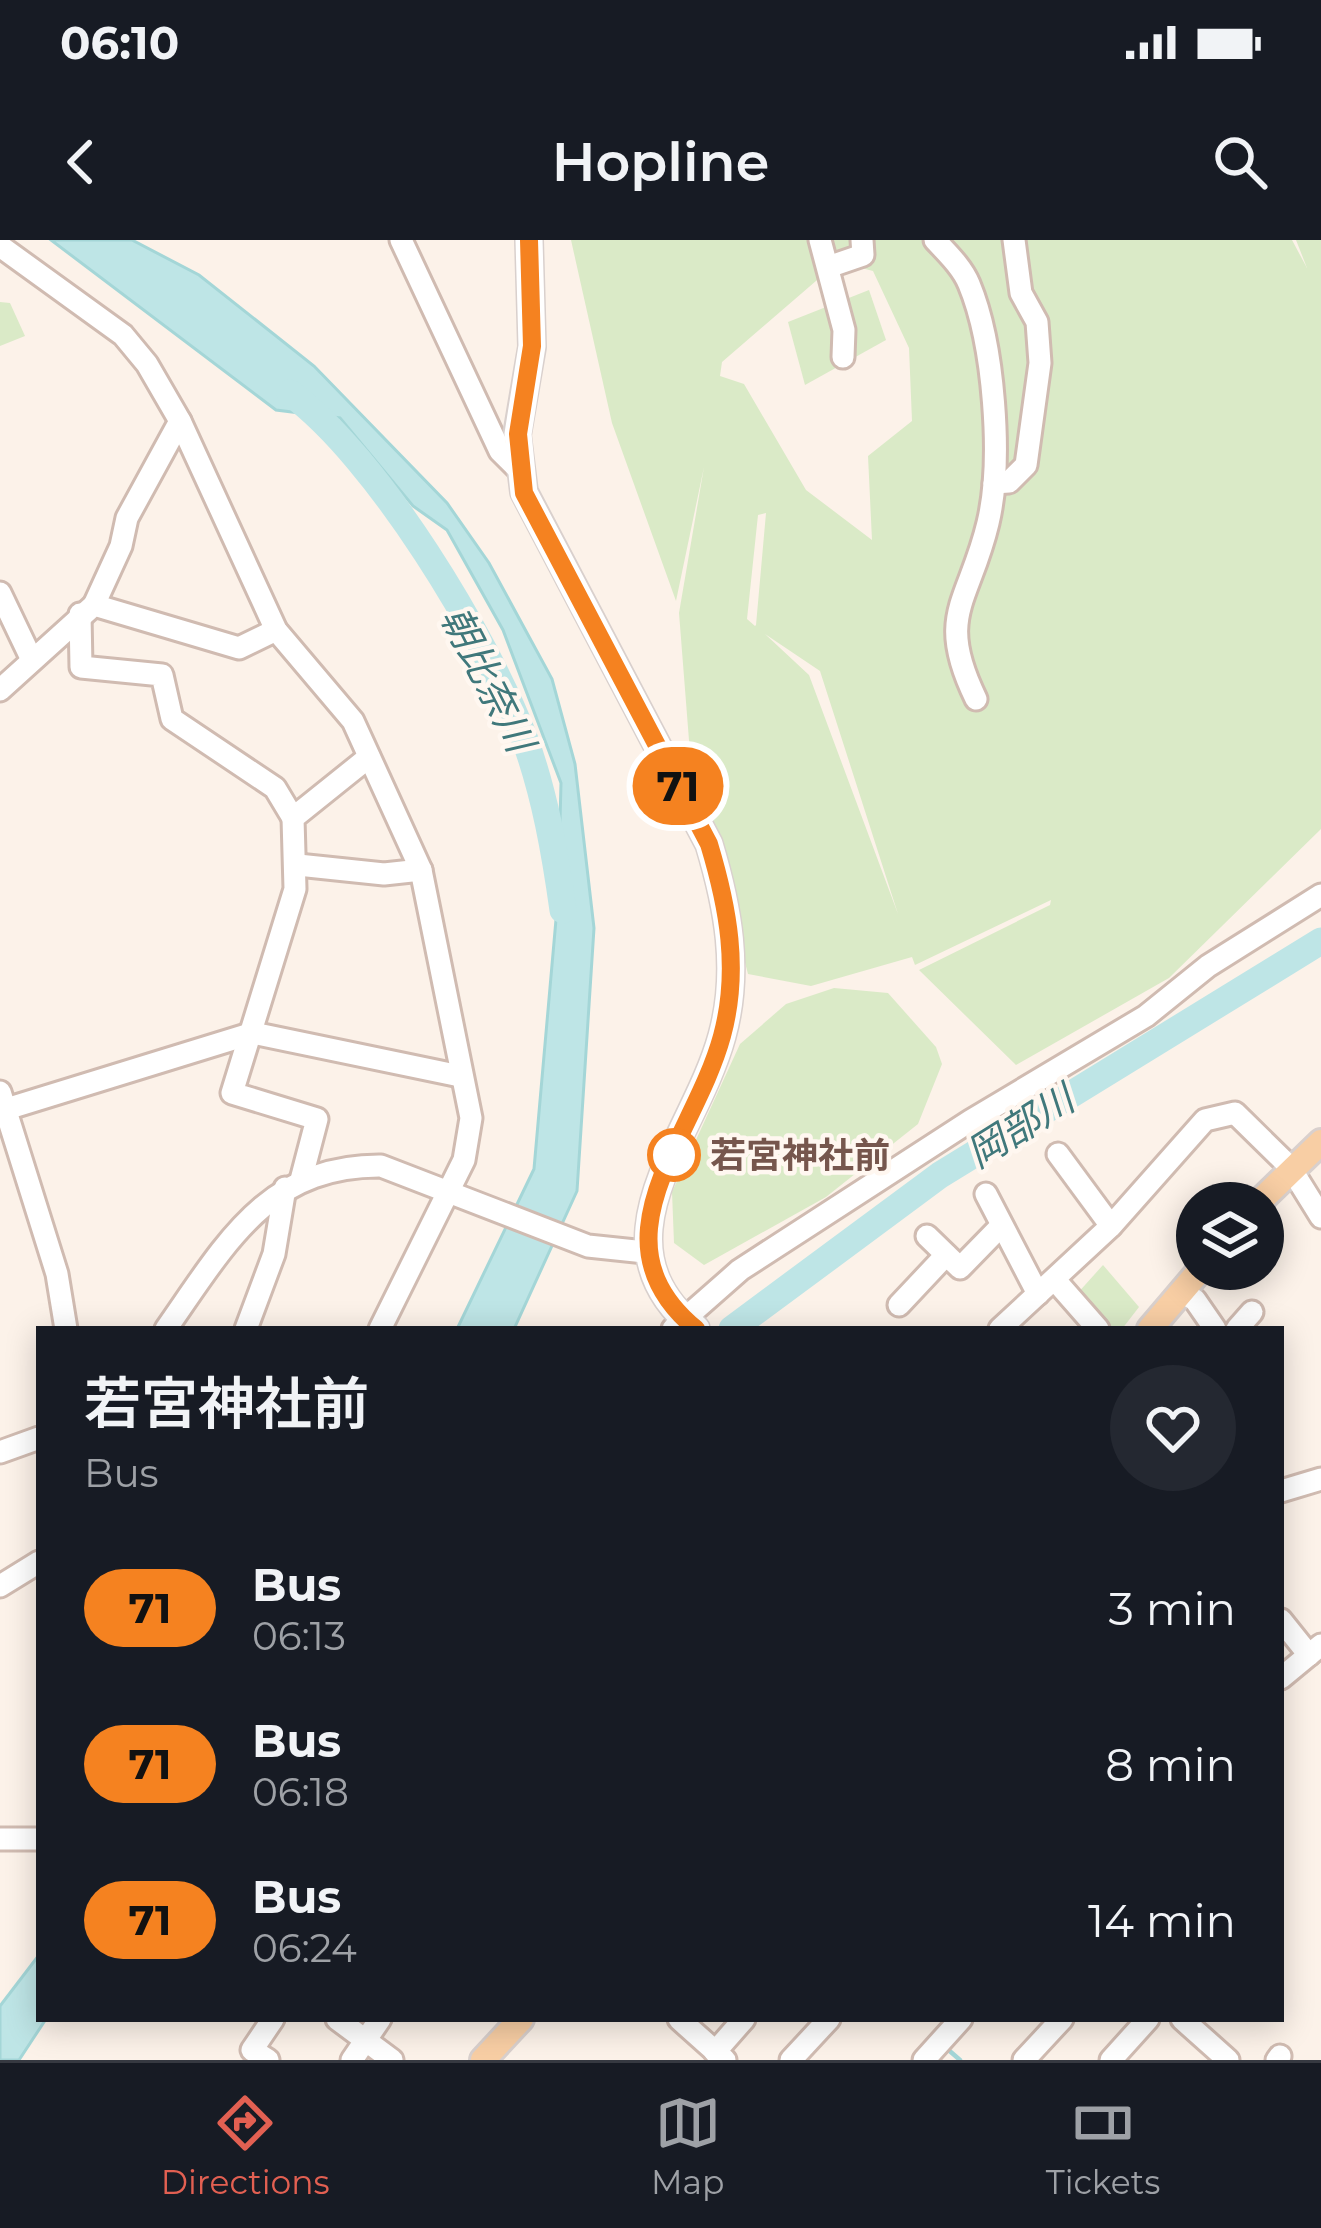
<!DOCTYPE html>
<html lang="en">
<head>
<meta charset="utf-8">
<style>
	body { margin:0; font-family:Montserrat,"Noto Sans JP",sans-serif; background:#242831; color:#f1f3f6; height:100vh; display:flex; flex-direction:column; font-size:45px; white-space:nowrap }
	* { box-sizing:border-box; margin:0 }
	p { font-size:39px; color:#9ea1a6 }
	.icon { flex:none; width:66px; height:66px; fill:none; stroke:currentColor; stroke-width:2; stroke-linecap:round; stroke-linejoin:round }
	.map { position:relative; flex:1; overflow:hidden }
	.drawer { position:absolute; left:36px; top:1086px; width:1248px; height:696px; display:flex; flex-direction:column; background:#171b24; border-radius:0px; box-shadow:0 6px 30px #0003 }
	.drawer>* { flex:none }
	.badge { padding:0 24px; border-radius:39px; font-size:42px; line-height:78px }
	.tools { position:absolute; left:1176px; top:942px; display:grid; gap:24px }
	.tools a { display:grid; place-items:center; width:108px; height:108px; border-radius:50%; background:#171b24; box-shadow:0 6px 30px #0003; font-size:60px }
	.map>.badge { position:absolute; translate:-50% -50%; box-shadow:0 0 0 6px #fff }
	.round { display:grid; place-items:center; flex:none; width:126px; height:126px; border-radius:63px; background:#242831 }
	.summary { display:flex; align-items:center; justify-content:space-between; height:204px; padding:0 48px }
	h1 { font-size:57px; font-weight:600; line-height:90px }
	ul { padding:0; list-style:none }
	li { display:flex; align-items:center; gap:36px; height:156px; padding:0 48px }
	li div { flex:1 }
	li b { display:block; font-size:45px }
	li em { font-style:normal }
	li .badge { min-width:132px; font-weight:700; text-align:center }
	.status { display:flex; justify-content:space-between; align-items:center; height:84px; padding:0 60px; background:#171b24; direction:ltr }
	.status svg { height:33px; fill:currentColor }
	header { display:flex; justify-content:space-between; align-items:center; height:156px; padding:0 48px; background:#171b24; font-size:54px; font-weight:600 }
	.menu { display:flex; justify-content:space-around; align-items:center; height:168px; border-top:3px solid #363941; background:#171b24; font-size:33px; color:#9ea1a6 }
	.menu a { display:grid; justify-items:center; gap:6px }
	.menu .active { color:#e26052 }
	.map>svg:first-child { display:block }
	.green { fill:#daeac7; fill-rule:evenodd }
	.water { fill:#bee5e6; stroke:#a4d6d7; stroke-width:3 }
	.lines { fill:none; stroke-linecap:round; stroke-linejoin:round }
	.stream { stroke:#a4d6d7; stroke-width:4.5 }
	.river { stroke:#bee5e6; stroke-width:27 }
	.minor-casing { stroke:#d0bbb1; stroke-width:27 }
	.major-casing { stroke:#d9d0cd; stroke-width:30 }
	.minor { stroke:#fff; stroke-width:21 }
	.major { stroke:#f8cea4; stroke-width:24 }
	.line-casing { stroke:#fff; stroke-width:27 }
	.line { stroke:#f58220; stroke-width:18 }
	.stop-dot { fill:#fff; stroke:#f58220; stroke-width:6 }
	.labels { text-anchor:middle; stroke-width:9; stroke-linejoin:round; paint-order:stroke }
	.stop-label { font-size:36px; font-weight:bold; fill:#76564d; stroke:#fff7f0; text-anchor:start }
	.water-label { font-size:39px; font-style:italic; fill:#40787b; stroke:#fff7f0 }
</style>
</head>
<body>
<div class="status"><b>06:10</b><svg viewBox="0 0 49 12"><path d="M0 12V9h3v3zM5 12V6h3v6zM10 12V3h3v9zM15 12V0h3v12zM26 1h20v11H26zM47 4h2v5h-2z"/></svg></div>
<header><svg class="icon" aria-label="back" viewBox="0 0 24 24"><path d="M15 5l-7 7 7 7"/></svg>Hopline<svg class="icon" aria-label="search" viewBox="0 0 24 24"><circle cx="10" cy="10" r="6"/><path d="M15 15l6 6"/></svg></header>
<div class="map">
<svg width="1321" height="1820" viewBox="0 0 1321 1820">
	<rect width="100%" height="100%" fill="#fcf2e9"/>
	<g class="green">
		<path d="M 571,0 L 1292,0 L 1307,28 L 1296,0 L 1321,0 L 1321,589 L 1169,738 L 1016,825 L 919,730 L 1050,665 L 1051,660 L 915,725 L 912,717 L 811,746 L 748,734 L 690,513 L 679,373 L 704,227 L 676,361 L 612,183 ZM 838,22 L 873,31 L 909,108 L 912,181 L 868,216 L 872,300 L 806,250 L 744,144 L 720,136 L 722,122 ZM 766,273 L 756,385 L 755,386 L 747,379 L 758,275 ZM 765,394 L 820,431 L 898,674 L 809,435 Z"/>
		<path d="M 869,50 L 886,100 L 805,145 L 788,82 Z"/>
		<path d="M 0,62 L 10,63 L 25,96 L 0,106 Z"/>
		<path d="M 834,748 L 888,753 L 936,807 L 942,824 L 918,884 L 826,957 L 704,1025 L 674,1003 L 672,952 L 740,804 L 786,764 Z"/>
		<path d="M 1103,1025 L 1139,1067 L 1122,1089 L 1106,1089 L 1076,1055 Z"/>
	</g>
	<g class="water">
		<path d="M 51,0 L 132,0 L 199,35 L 314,126 L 447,263 L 489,323 L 552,439 L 575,524 L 594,688 L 577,951 L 514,1089 L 457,1089 L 534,929 L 558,657 L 561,543 L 503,390 L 447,290 L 413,266 L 340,178 L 276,170 Z"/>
		<path d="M 39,1715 L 39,1779 L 46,1779 L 19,1820 L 0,1820 L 0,1766 Z"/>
	</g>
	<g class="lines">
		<path class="stream" d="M 945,1807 L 960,1820"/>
		<g class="river">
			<path d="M 290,153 C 378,218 487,398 525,500 C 545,555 555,613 563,670"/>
			<path d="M 732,1089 L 940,935 L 1321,701"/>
		</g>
		<defs>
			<g id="minor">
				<path d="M 401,0 L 500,211 L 519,230"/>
				<path d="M 820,0 L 844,90 L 843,117"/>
				<path d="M 935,0 C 947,13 962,27 969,44 C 994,104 1003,220 988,283 C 969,363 935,375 976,459"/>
				<path d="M 0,6 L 123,95 L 147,124 L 180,181 L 276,390 L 353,481 L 421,630 L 471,878 L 464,920 L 380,1089"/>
				<path d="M 828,27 L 863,15 L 862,0"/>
				<path d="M 994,243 L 1009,242 L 1026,225 L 1040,123 L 1037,82 L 1021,53 L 1014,0"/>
				<path d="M 0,353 L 32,420"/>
				<path d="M 94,365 L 121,306 L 127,278 L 180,181"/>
				<path d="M 80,374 L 81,427 L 162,435 L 172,479 L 275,548 L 293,578"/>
				<path d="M 0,450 L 94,365 L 239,408 L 276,390"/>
				<path d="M 298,625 L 384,634 L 421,630"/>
				<path d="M 0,852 L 57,1034 L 66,1089"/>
				<path d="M 0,871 L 253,793 L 460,836"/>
				<path d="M 1058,914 L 1111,986"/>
				<path d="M 301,940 L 317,879 L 232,853 L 295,649 L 293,578 L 369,517"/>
				<path d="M 986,954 L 1038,1054"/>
				<path d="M 927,996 L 960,1028 L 999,988"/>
				<path d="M 1055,1040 L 1098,1089"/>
				<path d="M 1182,1052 L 1195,1060 L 1215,1089"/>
				<path d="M 899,1065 L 946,1015"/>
				<path d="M 166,1089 C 225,1005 267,925 381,926 L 588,1006 L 645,1012"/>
				<path d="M 246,1089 L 274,1014 L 285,948"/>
				<path d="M 673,1089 L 740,1030 L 970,881 L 1146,776 L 1208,726 L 1321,655"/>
				<path d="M 1000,1089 L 1111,986 L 1205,880 L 1235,873 L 1290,927 L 1321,977"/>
				<path d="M 1237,1089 L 1252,1072"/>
				<path d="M 0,1212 L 39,1198"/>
				<path d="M 1281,1251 L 1321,1239"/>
				<path d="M 0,1346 L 39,1322"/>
				<path d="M 1281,1380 L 1309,1415"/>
				<path d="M 1281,1438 L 1321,1405"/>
				<path d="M 0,1599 L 39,1599"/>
				<path d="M 337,1779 L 392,1820"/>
				<path d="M 679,1779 L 725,1820"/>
				<path d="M 1182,1779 L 1228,1820"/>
				<path d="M 715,1812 L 744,1779"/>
				<path d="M 268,1820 L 252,1810 L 273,1779"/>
				<path d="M 352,1820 L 380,1779"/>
				<path d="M 791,1820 L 829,1779"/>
				<path d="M 924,1820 L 961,1779"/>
				<path d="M 1024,1820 L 1062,1779"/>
				<path d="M 1111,1820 L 1148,1779"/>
				<path d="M 1277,1820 L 1280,1816"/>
			</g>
			<g id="major">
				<path d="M 529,0 L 532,107 L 517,195 L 524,252 L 709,604 C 728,667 740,731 722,796 C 694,898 588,1001 696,1089"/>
				<path d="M 1258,963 L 1321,902"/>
				<path d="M 1150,1089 L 1201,1029"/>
				<path d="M 483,1820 L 521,1779"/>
			</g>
		</defs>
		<use href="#minor" class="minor-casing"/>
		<use href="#major" class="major-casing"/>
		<use href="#minor" class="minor"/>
		<use href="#major" class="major"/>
	</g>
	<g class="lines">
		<defs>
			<path id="line" d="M 529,0 L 532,106 L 518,194 L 524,253 L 709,604 C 728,667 740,730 722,796 C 694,899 588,1000 696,1089"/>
		</defs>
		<use href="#line" class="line-casing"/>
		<use href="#line" class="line"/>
	</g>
	<circle class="stop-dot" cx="674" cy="915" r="24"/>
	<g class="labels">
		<g class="stop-label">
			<text x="710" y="928">若宮神社前</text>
		</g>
		<g class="water-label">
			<text transform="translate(488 439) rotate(63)" y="14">朝比奈川</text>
			<text transform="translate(1020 886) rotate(-32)" y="14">岡部川</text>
		</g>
	</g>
</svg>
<div class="tools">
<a><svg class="icon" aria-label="layers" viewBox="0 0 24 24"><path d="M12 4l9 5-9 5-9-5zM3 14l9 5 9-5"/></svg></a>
</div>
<b class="badge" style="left:678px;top:546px;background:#f58220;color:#111">71</b>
<section class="drawer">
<div class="summary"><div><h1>若宮神社前</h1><p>Bus</p></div><a class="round"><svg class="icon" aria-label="heart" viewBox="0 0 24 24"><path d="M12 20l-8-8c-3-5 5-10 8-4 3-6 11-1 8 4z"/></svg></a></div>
<ul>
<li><span class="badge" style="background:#f58220;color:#111">71</span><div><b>Bus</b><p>06:13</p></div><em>3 min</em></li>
<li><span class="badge" style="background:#f58220;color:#111">71</span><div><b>Bus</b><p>06:18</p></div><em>8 min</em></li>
<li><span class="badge" style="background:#f58220;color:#111">71</span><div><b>Bus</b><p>06:24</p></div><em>14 min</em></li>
</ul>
</section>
</div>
<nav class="menu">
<a class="active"><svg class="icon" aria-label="directions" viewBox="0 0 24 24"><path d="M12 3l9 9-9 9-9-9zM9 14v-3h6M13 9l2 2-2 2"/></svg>Directions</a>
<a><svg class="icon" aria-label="map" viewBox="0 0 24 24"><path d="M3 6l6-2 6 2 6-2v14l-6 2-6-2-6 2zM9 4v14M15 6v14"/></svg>Map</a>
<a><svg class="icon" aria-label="tickets" viewBox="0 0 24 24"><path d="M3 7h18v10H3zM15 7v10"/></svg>Tickets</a>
</nav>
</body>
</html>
